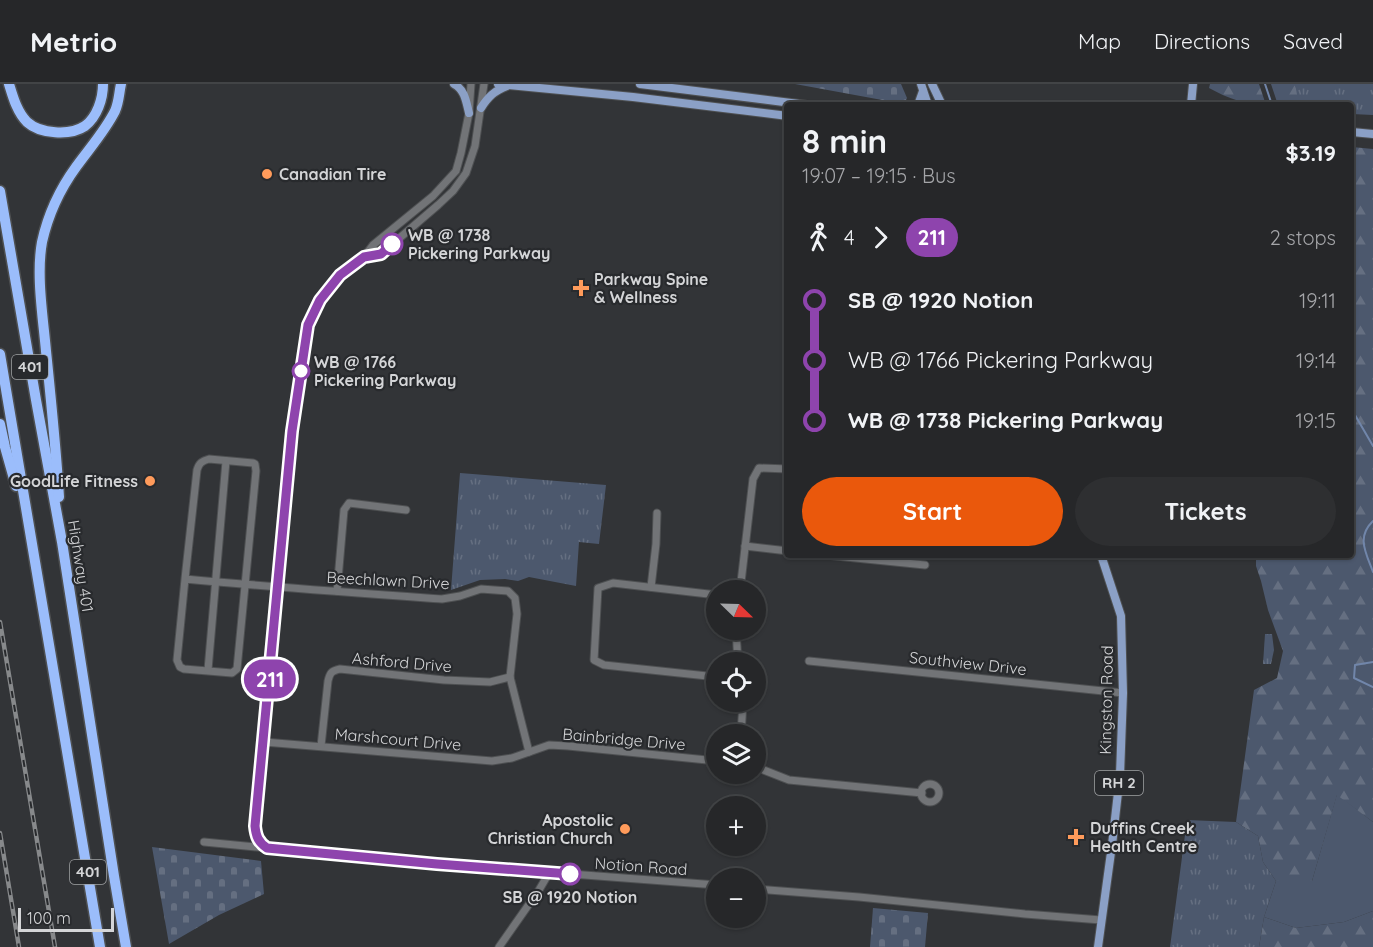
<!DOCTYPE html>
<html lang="en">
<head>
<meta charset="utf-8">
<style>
	body { margin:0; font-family:Quicksand,sans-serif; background:#2e2f31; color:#f1f3f6; height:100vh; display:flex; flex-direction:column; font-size:22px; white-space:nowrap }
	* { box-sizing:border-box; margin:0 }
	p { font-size:20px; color:#a4a5a8 }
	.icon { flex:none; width:33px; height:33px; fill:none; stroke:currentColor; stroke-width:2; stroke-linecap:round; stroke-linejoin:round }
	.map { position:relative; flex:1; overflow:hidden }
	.panel { position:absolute; left:784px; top:18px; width:570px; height:456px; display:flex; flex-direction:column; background:#262729; border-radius:6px; box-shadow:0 2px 4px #0004,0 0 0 2px #424446 }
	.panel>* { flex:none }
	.badge { padding:0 12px; border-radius:20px; font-size:21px; line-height:39px }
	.needle { width:39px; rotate:113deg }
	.controls { position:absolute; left:706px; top:496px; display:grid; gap:12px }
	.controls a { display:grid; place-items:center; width:60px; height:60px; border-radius:50%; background:#262729; box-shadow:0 2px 4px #0004,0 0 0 2px #424446; font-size:30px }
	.scale { position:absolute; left:18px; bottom:15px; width:96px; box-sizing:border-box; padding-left:6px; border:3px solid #d4d5d7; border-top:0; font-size:16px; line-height:21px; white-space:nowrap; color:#d4d5d7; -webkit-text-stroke:4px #282a2d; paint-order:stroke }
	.map>.badge { position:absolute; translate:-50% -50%; box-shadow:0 0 0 3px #fff }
	.legs { display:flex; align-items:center; gap:9px; height:66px; padding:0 18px; font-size:20px }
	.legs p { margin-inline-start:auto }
	.summary { display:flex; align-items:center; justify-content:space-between; height:102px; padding:0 18px }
	h1 { font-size:33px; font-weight:700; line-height:45px }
	.button { display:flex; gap:12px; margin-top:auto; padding:12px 18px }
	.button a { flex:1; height:69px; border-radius:36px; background:#ea580c; color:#fff; font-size:24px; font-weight:700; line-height:69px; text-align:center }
	.button a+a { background:#2e2f31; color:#f1f3f6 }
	ul { padding:0 18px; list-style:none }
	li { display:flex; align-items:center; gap:21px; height:60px; font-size:22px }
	li i { display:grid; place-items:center; width:9px; height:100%; margin:0 8px; background:currentColor }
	li i::after { content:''; width:15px; height:15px; margin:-8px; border:4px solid; border-radius:50%; background:#262729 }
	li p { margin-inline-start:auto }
	li:first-child i { background:linear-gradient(#0000 50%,currentColor 0) }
	li:last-child i { background:linear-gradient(currentColor 50%,#0000 0) }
	header { display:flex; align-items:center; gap:36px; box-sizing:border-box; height:84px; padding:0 30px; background:#262729; border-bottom:2px solid #424446 }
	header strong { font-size:28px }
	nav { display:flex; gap:33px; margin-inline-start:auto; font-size:21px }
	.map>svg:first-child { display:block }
	.grass { fill:#4c586d }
	.forest { fill:url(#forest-firs) }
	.cemetery { fill:url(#cemetery-stones) }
	.park { fill:url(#park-tufts) }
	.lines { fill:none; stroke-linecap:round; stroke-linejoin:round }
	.stream { stroke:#7186aa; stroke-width:2 }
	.minor-casing { stroke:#4e5052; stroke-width:9 }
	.major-casing { stroke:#4e5052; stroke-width:10 }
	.highway-casing { stroke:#4e5052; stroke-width:13 }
	.minor { stroke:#727477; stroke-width:7 }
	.major { stroke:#8ba0c6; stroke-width:8 }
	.highway { stroke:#9bbdfb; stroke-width:10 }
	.rail-casing { stroke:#87898b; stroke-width:4.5 }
	.rail { stroke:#282a2d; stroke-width:2; stroke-dasharray:7; stroke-linecap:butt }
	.line-1-casing { stroke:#fff; stroke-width:14 }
	.line-1 { stroke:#8e44ad; stroke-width:9 }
	.poi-dot { fill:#ff9b5b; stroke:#282a2d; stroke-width:2 }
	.stop-1-dot { fill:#fff; stroke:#8e44ad; stroke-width:3 }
	.labels { text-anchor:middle; stroke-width:4.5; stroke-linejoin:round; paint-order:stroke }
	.shield { fill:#282a2d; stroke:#a0a2a4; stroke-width:1.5 }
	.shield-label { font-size:15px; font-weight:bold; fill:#d4d5d7 }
	.poi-label { font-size:16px; font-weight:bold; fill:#d4d5d7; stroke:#282a2d; text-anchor:start }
	.stop-label { font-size:16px; font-weight:bold; fill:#d4d5d7; stroke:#282a2d; text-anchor:start }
	.street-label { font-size:16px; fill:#d4d5d7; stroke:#282a2d }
</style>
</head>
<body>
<header>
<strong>Metrio</strong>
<nav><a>Map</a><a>Directions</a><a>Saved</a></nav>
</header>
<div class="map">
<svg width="1373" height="863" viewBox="0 0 1373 863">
	<defs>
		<pattern id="forest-firs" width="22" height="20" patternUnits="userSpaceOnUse" patternTransform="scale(1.5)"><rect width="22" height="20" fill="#4c586d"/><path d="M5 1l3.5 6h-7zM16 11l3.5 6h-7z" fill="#656f81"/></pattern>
		<pattern id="cemetery-stones" width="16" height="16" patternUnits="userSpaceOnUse" patternTransform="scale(1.5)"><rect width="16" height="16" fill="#4c586d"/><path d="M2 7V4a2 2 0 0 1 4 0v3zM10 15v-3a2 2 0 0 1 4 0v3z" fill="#656f81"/></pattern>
		<pattern id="park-tufts" width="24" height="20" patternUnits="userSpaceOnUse" patternTransform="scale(1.5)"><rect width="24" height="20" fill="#4c586d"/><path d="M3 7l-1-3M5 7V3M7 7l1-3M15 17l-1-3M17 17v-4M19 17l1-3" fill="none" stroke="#656f81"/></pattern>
	</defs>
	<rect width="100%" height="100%" fill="#323437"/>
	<path class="grass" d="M 1337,710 L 1373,738 L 1373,827 L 1344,838 L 1296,844 L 1264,833 L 1276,797 L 1312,797 Z"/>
	<g class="forest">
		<path d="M 1210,0 L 1259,0 L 1266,21 C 1246,21 1227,14 1209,4 Z"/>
		<path d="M 1271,0 L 1306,0 L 1314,21 L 1278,21 Z"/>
		<path d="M 1352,63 L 1373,65 L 1373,738 L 1337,711 L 1312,797 L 1276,797 L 1263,778 L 1258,752 L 1236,738 L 1254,606 L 1277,594 L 1283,567 L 1268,526 L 1261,497 L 1256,482 L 1256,471 L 1352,471 Z"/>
		<path d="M 1373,827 L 1373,863 L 1259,863 L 1264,833 L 1296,844 L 1344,838 Z"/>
	</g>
	<g class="cemetery">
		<path d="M 795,0 L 901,0 L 907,14 L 904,20 Z"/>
		<path d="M 152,763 L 261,777 L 264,810 L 219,831 L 169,860 Z"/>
		<path d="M 873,824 L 928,829 L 925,863 L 870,863 Z"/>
	</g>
	<g class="park">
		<path d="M 1295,0 L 1373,0 L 1373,31 L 1352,30 L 1352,21 L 1299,21 Z"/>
		<path d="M 460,389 L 606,401 L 599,460 L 579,458 L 576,502 L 529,493 L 518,497 L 505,495 L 480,496 L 451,506 Z"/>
		<path d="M 1265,550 L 1272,550 L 1274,566 L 1271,580 L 1263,580 Z"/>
		<path d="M 1187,736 L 1236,738 L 1258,752 L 1263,778 L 1276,797 L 1264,833 L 1259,863 L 1170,863 Z"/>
	</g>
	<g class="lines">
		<g class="stream">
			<path d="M 1265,0 L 1272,21"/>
			<path d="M 1352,321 L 1355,331 L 1373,362"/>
			<path d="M 1373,437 C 1356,453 1366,469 1373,488"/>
			<path d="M 1373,578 L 1355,581 L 1354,594 L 1373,603"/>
		</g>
		<defs>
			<g id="minor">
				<path d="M 364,173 L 381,170 L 438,121 L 453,107 L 466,89 L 475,62 L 484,0"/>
				<path d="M 745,462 L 788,467"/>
				<path d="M 826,471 L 925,481"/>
				<path d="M 185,495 L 177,576 L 180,583 L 184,585 L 232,589 L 237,585 L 256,387 L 255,380 L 253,379 L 209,375 C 202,377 199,379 197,386 L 185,495 C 271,503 357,509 442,515 L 460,512 L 481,505 L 508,507 L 515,514 L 517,530 L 510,593 L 529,668"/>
				<path d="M 651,503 L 656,460 L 657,429"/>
				<path d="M 337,507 L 344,426 L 349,419 L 406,426"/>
				<path d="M 740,507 L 753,395 L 759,384 L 788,385"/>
				<path d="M 717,511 L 613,499 L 598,504 L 594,576 L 604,581 L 717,593"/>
				<path d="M 736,546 L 738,579"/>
				<path d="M 809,577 L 1123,609"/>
				<path d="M 208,586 L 226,377"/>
				<path d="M 741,651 L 743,618"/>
				<path d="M 264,658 L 492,677 L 512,674 L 549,661 L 568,662 L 717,677"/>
				<path d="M 321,662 L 328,597 C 330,589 331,587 340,585 L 444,596 L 490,598 L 510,593"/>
				<path d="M 756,683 L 789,696 L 922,709"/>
				<circle cx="930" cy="709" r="9"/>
				<path d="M 204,758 L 437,780 L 717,801"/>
				<path d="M 266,763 C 258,757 256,752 255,742 L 292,347 L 308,241 L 320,216 L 340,191 L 364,173 L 373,161 L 433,112 L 456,87 L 461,69 L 469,29 L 471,0"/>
				<path d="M 756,805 L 859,813 L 1025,830 L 1101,836"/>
				<path d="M 499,863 L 539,806 L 549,789"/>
			</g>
			<g id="major">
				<path d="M 454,0 C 465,6 466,17 469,29"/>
				<path d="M 498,0 L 633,13 L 788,32"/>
				<path d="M 640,0 L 807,21"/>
				<path d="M 921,0 L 928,21"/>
				<path d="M 932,0 L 942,21"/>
				<path d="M 918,21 L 923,7"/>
				<path d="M 1191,21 L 1193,0"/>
				<path d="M 481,24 C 488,13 494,7 507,2"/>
				<path d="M 1352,48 L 1373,50"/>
				<path d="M 1098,863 L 1112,761 L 1120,691 L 1123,609 L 1121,532 L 1101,471"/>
			</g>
			<g id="highway">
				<path d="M 9,0 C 13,13 17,28 27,38 C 40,50 70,52 85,42 C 97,33 103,15 103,0"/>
				<path d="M 0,107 L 36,316 L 62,458 L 114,792 L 126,863"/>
				<path d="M 0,270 L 100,863"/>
				<path d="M 0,340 L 5,363 L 16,402"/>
				<path d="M 59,413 C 56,364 51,316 46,267 C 43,233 36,191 42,158 C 48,131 60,105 76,83 C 89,65 105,47 115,27 C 119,18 119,9 121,0"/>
			</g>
		</defs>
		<use href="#minor" class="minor-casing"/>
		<use href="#major" class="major-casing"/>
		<use href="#highway" class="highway-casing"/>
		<use href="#minor" class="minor"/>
		<use href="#major" class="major"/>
		<use href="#highway" class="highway"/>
		<defs>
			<g id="rail">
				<path d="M 0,538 L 55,863"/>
				<path d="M 0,749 L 19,863"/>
			</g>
		</defs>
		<use href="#rail" class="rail-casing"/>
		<use href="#rail" class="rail"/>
	</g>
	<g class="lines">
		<defs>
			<path id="line-1" d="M 392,160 L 381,170 L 364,173 L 340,191 L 320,216 L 308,241 L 292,347 L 255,742 C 256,752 258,758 267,764 L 437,780 L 570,790"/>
		</defs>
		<use href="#line-1" class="line-1-casing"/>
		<use href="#line-1" class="line-1"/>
	</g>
	<g class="poi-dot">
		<circle cx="267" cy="90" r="6"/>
		<path d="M578 195h6v6h6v6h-6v6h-6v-6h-6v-6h6z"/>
		<circle cx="150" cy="397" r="6"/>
		<circle cx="625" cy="745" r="6"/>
		<path d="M1073 744h6v6h6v6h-6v6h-6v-6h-6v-6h6z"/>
	</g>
	<g class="stop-1-dot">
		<circle cx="392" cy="160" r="10"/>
		<circle cx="301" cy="287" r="8"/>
		<circle cx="570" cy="790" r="10"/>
	</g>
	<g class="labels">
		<g class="shield">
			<rect x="12" y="271" width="36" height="24" rx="4.5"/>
			<rect x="1095" y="687" width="48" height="24" rx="4.5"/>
			<rect x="70" y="776" width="36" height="24" rx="4.5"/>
		</g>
		<g class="shield-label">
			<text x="30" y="288">401</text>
			<text x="1119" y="704">RH 2</text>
			<text x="88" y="793">401</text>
		</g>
		<g class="poi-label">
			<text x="279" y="96">Canadian Tire</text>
			<text x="594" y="201">Parkway Spine<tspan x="594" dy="18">&amp; Wellness</tspan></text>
			<text x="138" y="403" text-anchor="end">GoodLife Fitness</text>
			<text x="613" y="742" text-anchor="end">Apostolic<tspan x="613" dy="18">Christian Church</tspan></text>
			<text x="1090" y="750">Duffins Creek<tspan x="1090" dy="18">Health Centre</tspan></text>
		</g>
		<g class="stop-label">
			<text x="408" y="157">WB @ 1738<tspan x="408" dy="18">Pickering Parkway</tspan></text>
			<text x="314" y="284">WB @ 1766<tspan x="314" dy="18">Pickering Parkway</tspan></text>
			<text x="570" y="819" text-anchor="middle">SB @ 1920 Notion</text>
		</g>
		<g class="street-label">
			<text transform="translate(81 482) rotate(81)" y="6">Highway 401</text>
			<text transform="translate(388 496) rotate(3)" y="6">Beechlawn Drive</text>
			<text transform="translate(402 578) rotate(5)" y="6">Ashford Drive</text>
			<text transform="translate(968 579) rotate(6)" y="6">Southview Drive</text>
			<text transform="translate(1106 616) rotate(-89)" y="6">Kingston Road</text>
			<text transform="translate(398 655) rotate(5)" y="6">Marshcourt Drive</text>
			<text transform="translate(624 655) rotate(5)" y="6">Bainbridge Drive</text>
			<text transform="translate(641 782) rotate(4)" y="6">Notion Road</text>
		</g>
	</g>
</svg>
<div class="controls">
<a><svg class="needle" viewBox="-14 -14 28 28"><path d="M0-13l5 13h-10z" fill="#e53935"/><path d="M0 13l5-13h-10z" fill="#a4a5a8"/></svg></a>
<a><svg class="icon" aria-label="locate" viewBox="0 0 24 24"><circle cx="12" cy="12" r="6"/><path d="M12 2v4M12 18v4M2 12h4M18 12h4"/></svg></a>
<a><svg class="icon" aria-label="layers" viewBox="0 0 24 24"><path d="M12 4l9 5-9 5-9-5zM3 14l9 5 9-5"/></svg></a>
<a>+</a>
<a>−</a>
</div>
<div class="scale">100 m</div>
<b class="badge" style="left:270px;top:595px;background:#8e44ad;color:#fff">211</b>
<section class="panel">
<div class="summary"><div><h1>8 min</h1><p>19:07 – 19:15 · Bus</p></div><b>$3.19</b></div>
<div class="legs"><svg class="icon" aria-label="walk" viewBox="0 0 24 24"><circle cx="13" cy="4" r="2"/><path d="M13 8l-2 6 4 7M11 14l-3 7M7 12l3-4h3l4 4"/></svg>4<svg class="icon" aria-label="forward" viewBox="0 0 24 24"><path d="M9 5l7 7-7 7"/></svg><b class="badge" style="background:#8e44ad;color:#fff">211</b><p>2 stops</p></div>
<ul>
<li><i style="color:#8e44ad"></i><b>SB @ 1920 Notion</b><p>19:11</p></li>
<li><i style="color:#8e44ad"></i><span>WB @ 1766 Pickering Parkway</span><p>19:14</p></li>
<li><i style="color:#8e44ad"></i><b>WB @ 1738 Pickering Parkway</b><p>19:15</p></li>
</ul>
<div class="button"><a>Start</a><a>Tickets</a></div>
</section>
</div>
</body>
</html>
